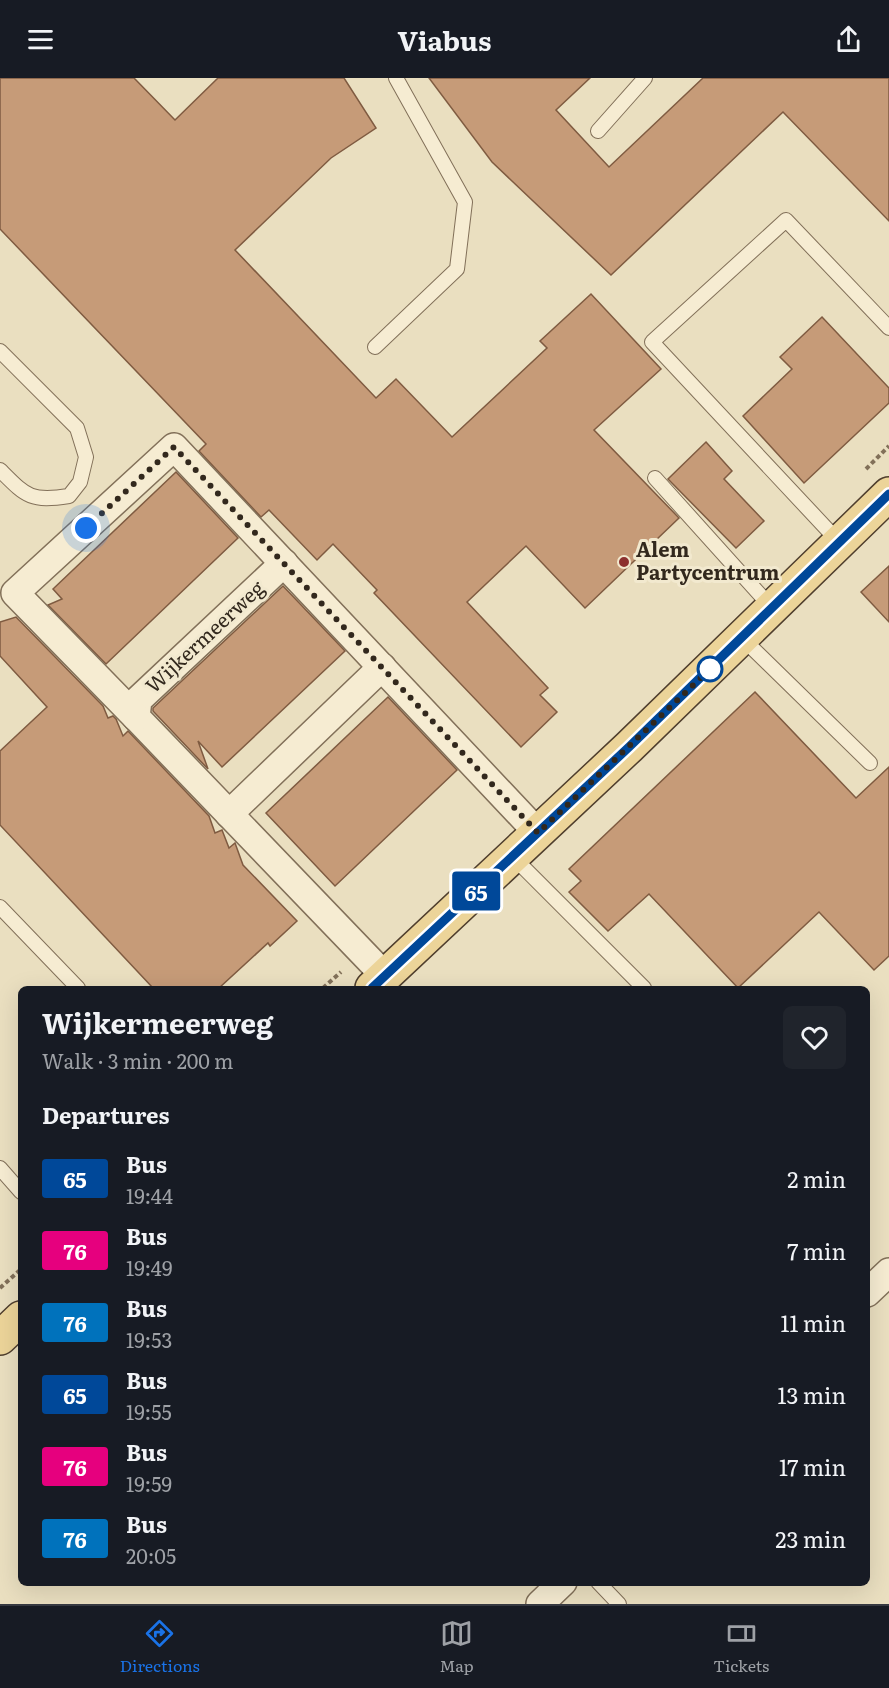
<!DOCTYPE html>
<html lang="en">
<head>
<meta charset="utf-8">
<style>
	body { margin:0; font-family:Literata,serif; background:#20242c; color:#f1f3f6; height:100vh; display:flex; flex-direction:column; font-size:22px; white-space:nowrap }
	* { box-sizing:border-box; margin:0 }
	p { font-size:20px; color:#9ea1a6 }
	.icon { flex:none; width:33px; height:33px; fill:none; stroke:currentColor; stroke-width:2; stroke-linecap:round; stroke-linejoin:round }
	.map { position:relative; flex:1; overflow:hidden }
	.drawer { position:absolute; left:18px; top:908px; width:852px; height:600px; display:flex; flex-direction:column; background:#171b24; border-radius:9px; box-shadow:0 6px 24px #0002 }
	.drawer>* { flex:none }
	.badge { padding:0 12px; border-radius:4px; font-size:21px; line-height:39px }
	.you { position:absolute; width:30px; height:30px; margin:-15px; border:4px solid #fff; border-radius:50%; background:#1a73e8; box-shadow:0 0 0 9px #1a73e833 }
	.map>.badge { position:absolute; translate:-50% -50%; box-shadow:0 0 0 3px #fff }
	h2 { padding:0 24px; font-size:22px; line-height:54px }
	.round { display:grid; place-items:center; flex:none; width:63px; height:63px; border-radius:9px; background:#20242c }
	.summary { display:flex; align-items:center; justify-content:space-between; height:102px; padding:0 24px }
	h1 { font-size:28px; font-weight:700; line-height:45px }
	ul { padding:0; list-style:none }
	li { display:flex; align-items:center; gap:18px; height:72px; padding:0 24px }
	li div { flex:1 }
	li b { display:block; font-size:22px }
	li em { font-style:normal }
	li .badge { min-width:66px; font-weight:700; text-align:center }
	header { display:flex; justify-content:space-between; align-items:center; height:78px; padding:0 24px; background:#171b24; font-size:27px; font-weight:700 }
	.menu { display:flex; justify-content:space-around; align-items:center; height:84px; border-top:2px solid #363941; background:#171b24; font-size:16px; color:#9ea1a6 }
	.menu a { display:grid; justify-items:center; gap:3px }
	.menu .current { color:#1a73e8 }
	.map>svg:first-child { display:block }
	.building { fill:#c69b78; stroke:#7f5b41; stroke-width:1.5 }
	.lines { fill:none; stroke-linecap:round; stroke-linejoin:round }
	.lane-casing { stroke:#827059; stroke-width:16 }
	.street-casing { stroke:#827059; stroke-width:30 }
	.primary-casing { stroke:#4f3e2d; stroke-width:36 }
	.path { stroke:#827059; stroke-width:4; stroke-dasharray:4.5 3; stroke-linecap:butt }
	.lane { stroke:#f6ecd2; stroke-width:14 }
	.street { stroke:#f6ecd2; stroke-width:27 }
	.primary { stroke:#ecd499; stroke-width:33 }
	.line-casing { stroke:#fff; stroke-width:14 }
	.line { stroke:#004899; stroke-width:9 }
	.walk { stroke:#32281d; stroke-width:6; stroke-dasharray:0 10.8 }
	.poi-dot { fill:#8c302e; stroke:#f2e9cf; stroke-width:2 }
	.stop-dot { fill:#fff; stroke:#004899; stroke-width:3 }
	.labels { text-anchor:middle; stroke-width:6; stroke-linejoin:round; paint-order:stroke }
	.poi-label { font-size:20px; font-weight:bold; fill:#32281d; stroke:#f2e9cf; text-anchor:start }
	.street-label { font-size:20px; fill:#32281d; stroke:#f2e9cf }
</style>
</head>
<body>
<header><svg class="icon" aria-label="menu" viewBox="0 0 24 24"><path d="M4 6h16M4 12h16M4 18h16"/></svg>Viabus<svg class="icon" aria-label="share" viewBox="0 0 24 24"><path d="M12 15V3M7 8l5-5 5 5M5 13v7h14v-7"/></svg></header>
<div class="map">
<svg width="889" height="1526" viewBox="0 0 889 1526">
	<rect width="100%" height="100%" fill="#eadfc0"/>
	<g class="building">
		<path d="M 0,0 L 134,0 L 175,42 L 218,0 L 344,0 L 376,50 L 331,80 L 235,172 L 376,320 L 396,301 L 452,359 L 547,270 L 540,263 L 591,216 L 661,291 L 594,352 L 679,440 L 585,530 L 526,468 L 467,524 L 548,610 L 540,617 L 557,634 L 521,669 L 374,515 L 377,512 L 333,466 L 317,482 L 269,432 L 261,439 L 199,373 L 206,366 L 0,151 Z"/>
		<path d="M 429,0 L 590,0 L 556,32 L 609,89 L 703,0 L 889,0 L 889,143 L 783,34 L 611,197 L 492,84 Z"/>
		<path d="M 822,239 L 889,310 L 889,325 L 804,405 L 743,338 L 792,291 L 780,279 Z"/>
		<path d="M 706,364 L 732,393 L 724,401 L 764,443 L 736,470 L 668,401 Z"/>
		<path d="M 176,394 L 238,460 L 106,586 L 48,527 L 62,521 L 53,511 Z"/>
		<path d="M 889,488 L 889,544 L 861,514 Z"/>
		<path d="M 283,508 L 345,573 L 222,689 L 198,663 L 208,691 L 153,633 L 153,630 Z"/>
		<path d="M 16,539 L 103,628 L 108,640 L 113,638 L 116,641 L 123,658 L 128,653 L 209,738 L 215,755 L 222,752 L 229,770 L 235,765 L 243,787 L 297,843 L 270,868 L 268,865 L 219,910 L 153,910 L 0,747 L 0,673 L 47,629 L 0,578 L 0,544 Z"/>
		<path d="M 755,614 L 856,720 L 889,689 L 889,878 L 874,892 L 819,834 L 738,910 L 649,816 L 608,853 L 569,814 L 581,803 L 569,791 Z"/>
		<path d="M 388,619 L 457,692 L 335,808 L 266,735 Z"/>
	</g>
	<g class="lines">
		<defs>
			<g id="lane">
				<path d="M 598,53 L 645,0"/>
				<path d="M 375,269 L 457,191 L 465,124 L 396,0"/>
				<path d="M 0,273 L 77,350 L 86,379 L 80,404 L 69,418 C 30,424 26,418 0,392"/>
				<path d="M 655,400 L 772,530"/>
				<path d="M 839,464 L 652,264 L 786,142 L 889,250"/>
				<path d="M 742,560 L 870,685"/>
				<path d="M 513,779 L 644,910"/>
				<path d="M 0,829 L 78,910"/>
				<path d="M 0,1090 L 21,1114"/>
				<path d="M 598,1504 L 619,1526"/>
			</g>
			<g id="street">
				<path d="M 284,485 L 138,622 L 136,639 L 385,898"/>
				<path d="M 136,639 L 15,515 L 174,369 L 538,755"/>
				<path d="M 229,736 L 382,589"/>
				<path d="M 867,1215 L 889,1194"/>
				<path d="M 540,1526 L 563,1504"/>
			</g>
			<g id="primary">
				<path d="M 372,910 L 629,669 L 889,416"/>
				<path d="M 0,1260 L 21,1240"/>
			</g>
		</defs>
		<use href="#lane" class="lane-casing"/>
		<use href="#street" class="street-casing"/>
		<use href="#primary" class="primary-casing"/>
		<g class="path">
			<path d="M 866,391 L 889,368"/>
			<path d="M 323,910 L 341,894"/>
			<path d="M 0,1210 L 21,1191"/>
		</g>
		<use href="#lane" class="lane"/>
		<use href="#street" class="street"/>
		<use href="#primary" class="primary"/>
	</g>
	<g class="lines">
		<defs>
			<path id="line" d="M 372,910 L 629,669 L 889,416"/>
		</defs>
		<use href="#line" class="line-casing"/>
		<use href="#line" class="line"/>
		<path class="walk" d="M 86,450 L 174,369 L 538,755 L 710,591"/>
	</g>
	<circle class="poi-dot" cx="624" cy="484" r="6"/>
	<circle class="stop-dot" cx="710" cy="591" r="12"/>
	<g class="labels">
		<g class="poi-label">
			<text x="636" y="479">Alem<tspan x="636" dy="23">Partycentrum</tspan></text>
		</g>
		<g class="street-label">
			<text transform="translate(205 559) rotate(-43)" y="7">Wijkermeerweg</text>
		</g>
	</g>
</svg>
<div class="you" style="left:86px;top:450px"></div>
<b class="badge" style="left:476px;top:813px;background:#004899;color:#fff">65</b>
<section class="drawer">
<div class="summary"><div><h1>Wijkermeerweg</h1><p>Walk · 3 min · 200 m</p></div><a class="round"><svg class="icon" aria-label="heart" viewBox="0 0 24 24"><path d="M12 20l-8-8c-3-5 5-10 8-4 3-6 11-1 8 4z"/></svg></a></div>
<h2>Departures</h2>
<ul>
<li><span class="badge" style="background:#004899;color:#fff">65</span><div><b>Bus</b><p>19:44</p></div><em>2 min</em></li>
<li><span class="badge" style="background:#e6007e;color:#fff">76</span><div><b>Bus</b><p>19:49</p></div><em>7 min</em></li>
<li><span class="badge" style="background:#0072bc;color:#fff">76</span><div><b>Bus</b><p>19:53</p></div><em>11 min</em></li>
<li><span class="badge" style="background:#004899;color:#fff">65</span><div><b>Bus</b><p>19:55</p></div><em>13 min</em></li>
<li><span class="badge" style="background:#e6007e;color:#fff">76</span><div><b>Bus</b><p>19:59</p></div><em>17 min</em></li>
<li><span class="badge" style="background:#0072bc;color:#fff">76</span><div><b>Bus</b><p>20:05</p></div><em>23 min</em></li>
</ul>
</section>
</div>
<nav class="menu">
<a class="current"><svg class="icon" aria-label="directions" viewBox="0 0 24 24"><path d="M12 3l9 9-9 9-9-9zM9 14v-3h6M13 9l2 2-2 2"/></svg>Directions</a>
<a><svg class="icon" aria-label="map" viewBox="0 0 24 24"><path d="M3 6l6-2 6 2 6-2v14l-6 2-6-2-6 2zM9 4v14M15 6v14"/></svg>Map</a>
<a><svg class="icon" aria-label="tickets" viewBox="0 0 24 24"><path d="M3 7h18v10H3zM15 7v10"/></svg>Tickets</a>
</nav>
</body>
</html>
